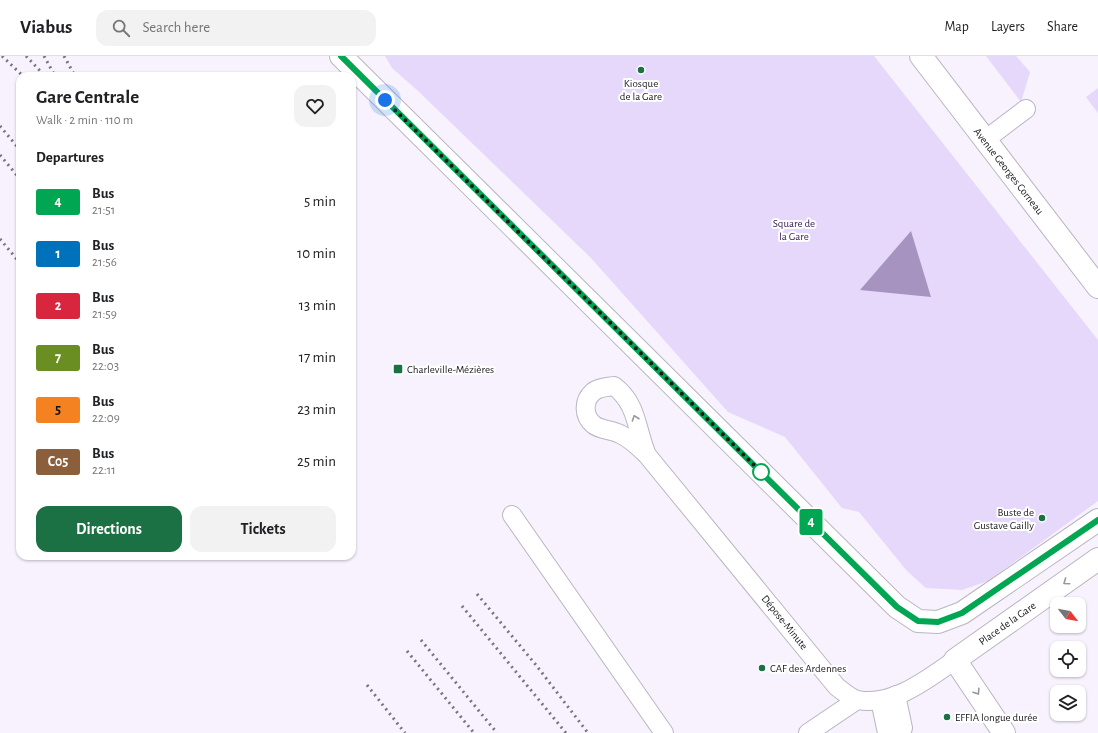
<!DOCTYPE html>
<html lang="en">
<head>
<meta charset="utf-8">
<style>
	body { margin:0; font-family:"Alegreya Sans",sans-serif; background:#f2f2f2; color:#202124; height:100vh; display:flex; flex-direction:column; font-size:15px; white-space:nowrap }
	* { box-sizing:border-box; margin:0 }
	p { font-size:13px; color:#757577 }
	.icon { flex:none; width:22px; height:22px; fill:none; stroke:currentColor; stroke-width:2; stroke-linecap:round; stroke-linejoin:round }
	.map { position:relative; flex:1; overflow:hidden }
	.details { position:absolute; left:16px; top:16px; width:340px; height:488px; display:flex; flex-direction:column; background:#fff; border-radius:12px; box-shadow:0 1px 3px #0004 }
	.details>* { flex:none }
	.badge { padding:0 8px; border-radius:3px; font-size:14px; line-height:26px }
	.needle { width:26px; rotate:121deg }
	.controls { position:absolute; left:1050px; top:541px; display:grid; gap:8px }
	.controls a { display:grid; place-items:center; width:36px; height:36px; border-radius:8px; background:#fff; box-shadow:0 1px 3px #0004; font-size:20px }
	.you { position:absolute; width:20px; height:20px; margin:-10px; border:3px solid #fff; border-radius:50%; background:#1a73e8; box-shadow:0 0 0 6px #1a73e833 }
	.map>.badge { position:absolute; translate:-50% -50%; box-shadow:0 0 0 2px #fff }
	h2 { padding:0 20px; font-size:15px; line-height:36px }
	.round { display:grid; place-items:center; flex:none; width:42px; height:42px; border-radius:12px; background:#f2f2f2 }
	.head { display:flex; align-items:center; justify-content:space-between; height:68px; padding:0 20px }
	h1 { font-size:19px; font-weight:700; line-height:30px }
	.cta { display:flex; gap:8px; margin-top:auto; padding:8px 20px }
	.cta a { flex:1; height:46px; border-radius:12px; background:#1b7143; color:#fff; font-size:16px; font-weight:700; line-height:46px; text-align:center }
	.cta a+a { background:#f2f2f2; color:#202124 }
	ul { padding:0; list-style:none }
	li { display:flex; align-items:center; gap:12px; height:52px; padding:0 20px }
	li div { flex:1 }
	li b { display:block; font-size:15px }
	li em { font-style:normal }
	li .badge { min-width:44px; font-weight:700; text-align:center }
	header { display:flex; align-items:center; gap:24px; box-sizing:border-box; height:56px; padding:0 20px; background:#fff; border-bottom:1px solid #e0e0e0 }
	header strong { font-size:19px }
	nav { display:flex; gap:22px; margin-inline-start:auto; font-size:14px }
	.search { width:280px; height:36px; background:#f2f2f2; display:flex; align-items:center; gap:10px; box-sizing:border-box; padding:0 14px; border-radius:12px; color:#757577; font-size:15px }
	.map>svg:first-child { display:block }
	.green { fill:#e6d8fa }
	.water { fill:#a793c0 }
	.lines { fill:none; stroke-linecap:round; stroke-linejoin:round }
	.lane-casing { stroke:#bab5c2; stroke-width:20 }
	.street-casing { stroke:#bab5c2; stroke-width:24 }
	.secondary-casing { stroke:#bab5c2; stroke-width:24 }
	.lane { stroke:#fff; stroke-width:18 }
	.street { stroke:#fff; stroke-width:22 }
	.secondary { stroke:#fff; stroke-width:22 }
	.rail { stroke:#78757c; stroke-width:3; stroke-dasharray:2 4; stroke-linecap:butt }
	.oneway { stroke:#989799 }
	.line-casing { stroke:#fff; stroke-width:9 }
	.line { stroke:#00a651; stroke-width:6 }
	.walk { stroke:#19171c; stroke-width:4; stroke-dasharray:0 7.2 }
	.poi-dot { fill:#1b7143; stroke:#fff; stroke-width:1.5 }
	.stop-dot { fill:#fff; stroke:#00a651; stroke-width:2 }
	.labels { text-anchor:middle; stroke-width:4; stroke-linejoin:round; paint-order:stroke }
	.poi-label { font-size:11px; fill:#19171c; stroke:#fff; text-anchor:start }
	.street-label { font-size:11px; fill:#19171c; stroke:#fff }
	.park-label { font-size:11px; fill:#361a51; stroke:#fff }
</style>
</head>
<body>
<header>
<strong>Viabus</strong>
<div class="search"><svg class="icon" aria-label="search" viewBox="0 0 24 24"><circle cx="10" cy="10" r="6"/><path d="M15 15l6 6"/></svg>Search here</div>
<nav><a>Map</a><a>Layers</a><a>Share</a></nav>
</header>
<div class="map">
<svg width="1098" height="677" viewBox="0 0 1098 677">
	<rect width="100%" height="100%" fill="#f7f2fd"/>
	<g class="green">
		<path d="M 385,0 L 874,0 L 1098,284 L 1098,445 L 988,525 L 962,534 L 926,532 L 907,515 L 859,456 L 842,452 L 785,381 L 728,356 L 591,202 L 417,34 L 392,12 Z"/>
		<path d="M 986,0 L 1016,0 L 1030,16 L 1021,46 Z"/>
		<path d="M 1098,32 L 1098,57 L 1086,41 Z"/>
	</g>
	<path class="water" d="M 911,175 L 931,241 L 860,234 Z"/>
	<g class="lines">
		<defs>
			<g id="lane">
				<path d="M 985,84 L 1026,53"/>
				<path d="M 647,399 C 636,374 638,348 614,330 C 608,331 599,331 593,336 C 583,345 583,360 594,369 C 601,374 612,374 620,378 C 631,383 639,391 647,399 L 837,631 C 843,635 851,643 858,644 C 893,651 929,622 955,604"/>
				<path d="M 512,459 L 664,677"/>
				<path d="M 896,639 L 903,672"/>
				<path d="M 880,644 L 887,677"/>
				<path d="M 808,677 L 857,644"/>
			</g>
			<g id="street">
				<path d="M 341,0 L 897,551 L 918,565 L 938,566 L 962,557 L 1098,464"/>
				<path d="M 1004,677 L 955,604 L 1098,503"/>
			</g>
			<path id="secondary" d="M 921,0 L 1098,231"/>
		</defs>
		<use href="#lane" class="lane-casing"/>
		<use href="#street" class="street-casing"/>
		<use href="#secondary" class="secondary-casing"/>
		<use href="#lane" class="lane"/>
		<use href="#street" class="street"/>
		<use href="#secondary" class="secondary"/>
		<g class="rail">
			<path d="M 2,0 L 23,20"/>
			<path d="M 26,0 L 45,20"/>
			<path d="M 44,0 L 55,20"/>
			<path d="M 64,0 L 75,20"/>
			<path d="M 0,70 L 20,94"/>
			<path d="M 0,99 L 20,123"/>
			<path d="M 0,183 L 20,207"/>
			<path d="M 477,538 L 536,609 L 588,677"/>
			<path d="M 462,550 L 566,677"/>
			<path d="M 421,584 L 497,677"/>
			<path d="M 407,595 L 474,677"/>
			<path d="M 367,629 L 405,677"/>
		</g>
	</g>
	<defs><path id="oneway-chevron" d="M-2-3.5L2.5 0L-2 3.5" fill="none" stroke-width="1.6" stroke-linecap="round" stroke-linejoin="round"/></defs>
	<g class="oneway">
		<use href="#oneway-chevron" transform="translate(635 362) rotate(-109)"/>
		<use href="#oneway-chevron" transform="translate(1066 526) rotate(145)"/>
		<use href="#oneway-chevron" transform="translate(977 636) rotate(57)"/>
	</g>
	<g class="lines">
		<defs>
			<path id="line" d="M 341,0 L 897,551 L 918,565 L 938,566 L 962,557 L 1098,464"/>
		</defs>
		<use href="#line" class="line-casing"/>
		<use href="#line" class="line"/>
		<path class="walk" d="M 385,44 L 761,416"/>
	</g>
	<g class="poi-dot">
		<circle cx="641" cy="14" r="4"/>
		<rect x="393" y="308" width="10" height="10" rx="2"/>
		<circle cx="1042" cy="462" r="4"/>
		<circle cx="762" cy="612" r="4"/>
		<circle cx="947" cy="661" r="4"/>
	</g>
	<circle class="stop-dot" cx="761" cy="416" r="8"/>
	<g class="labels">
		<g class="poi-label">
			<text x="641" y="31" text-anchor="middle">Kiosque<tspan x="641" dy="13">de la Gare</tspan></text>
			<text x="407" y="317">Charleville-Mézières</text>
			<text x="1034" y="460" text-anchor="end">Buste de<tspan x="1034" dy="13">Gustave Gailly</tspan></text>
			<text x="770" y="616">CAF des Ardennes</text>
			<text x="955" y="665">EFFIA longue durée</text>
		</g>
		<g class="street-label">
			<text transform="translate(1009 115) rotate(52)" y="4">Avenue Georges Corneau</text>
			<text transform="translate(785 566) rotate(51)" y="4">Dépose-Minute</text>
			<text transform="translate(1007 567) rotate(-35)" y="4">Place de la Gare</text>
		</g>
		<g class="park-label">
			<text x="794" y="171">Square de<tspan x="794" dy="13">la Gare</tspan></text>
		</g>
	</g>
</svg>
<div class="controls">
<a><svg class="needle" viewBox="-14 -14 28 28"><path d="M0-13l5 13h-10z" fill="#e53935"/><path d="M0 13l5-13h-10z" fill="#757577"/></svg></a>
<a><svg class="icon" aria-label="locate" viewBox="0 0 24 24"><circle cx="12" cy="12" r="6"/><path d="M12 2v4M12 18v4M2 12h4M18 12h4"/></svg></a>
<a><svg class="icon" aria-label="layers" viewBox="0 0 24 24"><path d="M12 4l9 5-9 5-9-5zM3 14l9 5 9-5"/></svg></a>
</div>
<div class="you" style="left:385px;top:44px"></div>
<b class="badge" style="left:811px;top:466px;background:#00a651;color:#fff">4</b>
<section class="details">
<div class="head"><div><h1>Gare Centrale</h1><p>Walk · 2 min · 110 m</p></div><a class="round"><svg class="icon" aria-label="heart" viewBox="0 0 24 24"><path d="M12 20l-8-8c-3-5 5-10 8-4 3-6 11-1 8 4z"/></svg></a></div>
<h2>Departures</h2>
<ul>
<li><span class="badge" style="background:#00a651;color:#fff">4</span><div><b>Bus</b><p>21:51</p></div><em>5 min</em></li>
<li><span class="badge" style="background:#0072bc;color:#fff">1</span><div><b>Bus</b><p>21:56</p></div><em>10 min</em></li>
<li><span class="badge" style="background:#d7263d;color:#fff">2</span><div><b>Bus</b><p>21:59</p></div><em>13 min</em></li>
<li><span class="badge" style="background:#6b8e23;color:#fff">7</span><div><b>Bus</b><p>22:03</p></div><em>17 min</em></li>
<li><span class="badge" style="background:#f58220;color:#111">5</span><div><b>Bus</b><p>22:09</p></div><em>23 min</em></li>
<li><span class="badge" style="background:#8b5e3c;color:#fff">C05</span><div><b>Bus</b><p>22:11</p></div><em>25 min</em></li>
</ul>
<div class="cta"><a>Directions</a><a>Tickets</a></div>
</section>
</div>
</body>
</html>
